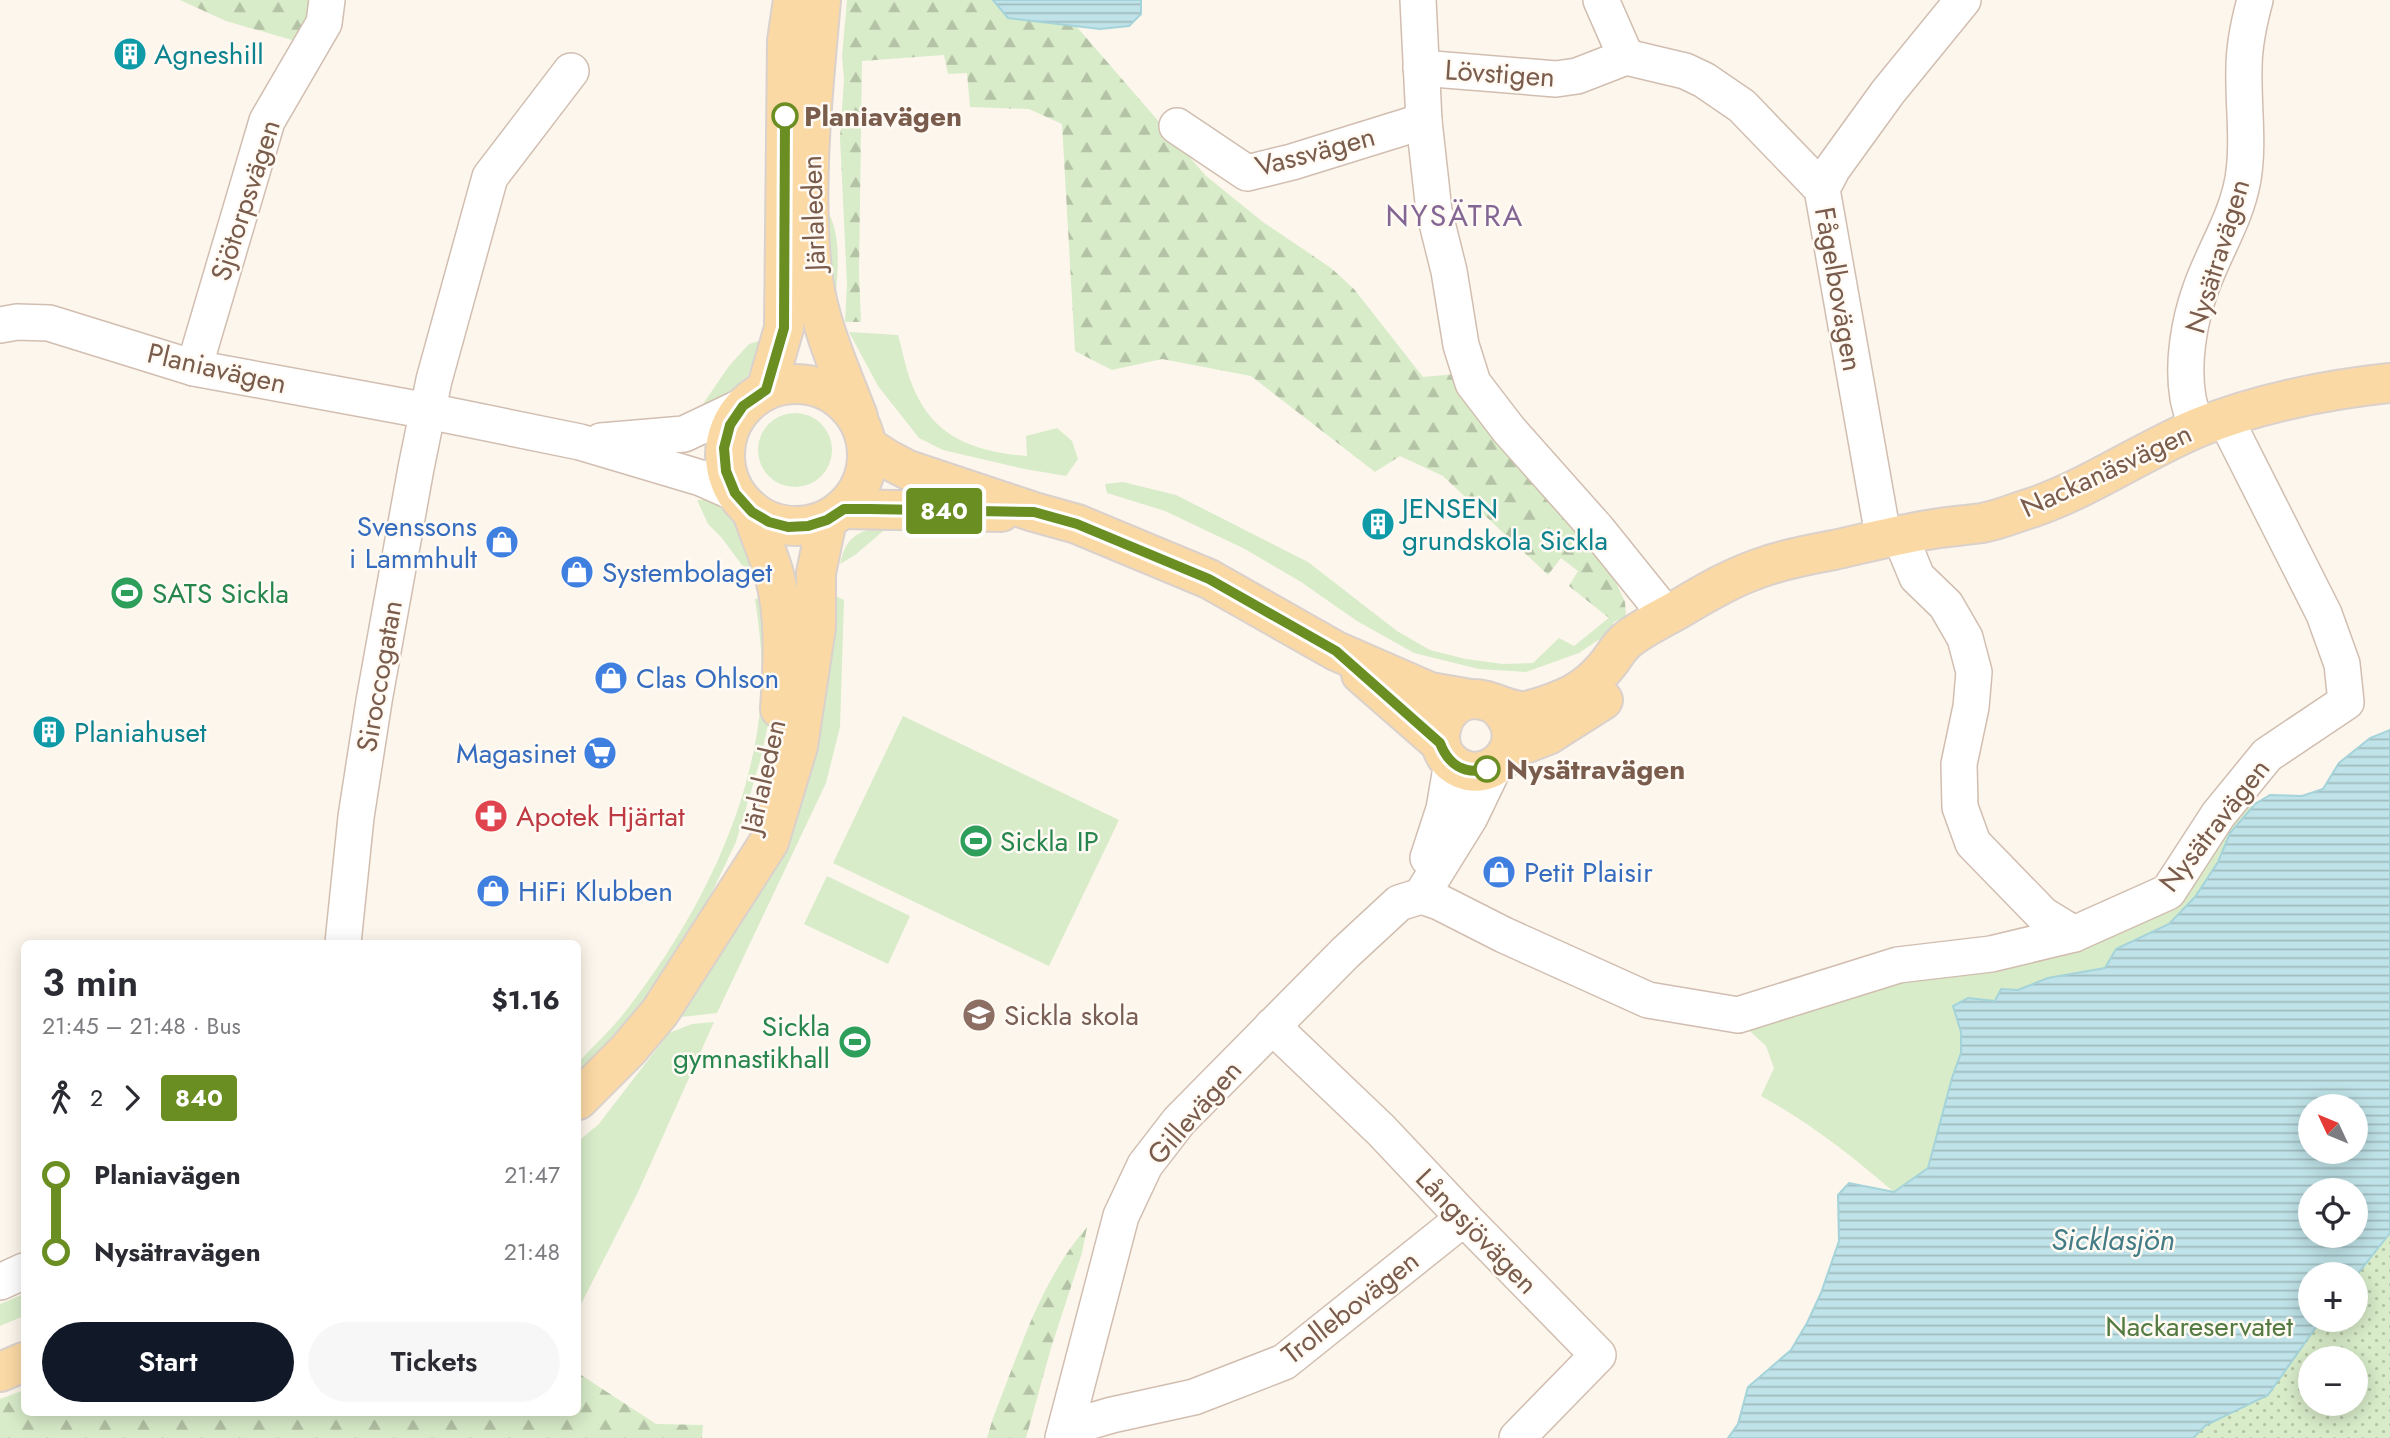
<!DOCTYPE html>
<html lang="en">
<head>
<meta charset="utf-8">
<style>
	body { margin:0; font-family:Jost,sans-serif; background:#f7f7f7; color:#2b2b33; height:100vh; display:flex; flex-direction:column; font-size:26px; white-space:nowrap }
	* { box-sizing:border-box; margin:0 }
	p { font-size:23px; color:#7c7c81 }
	.icon { flex:none; width:38px; height:38px; fill:none; stroke:currentColor; stroke-width:2; stroke-linecap:round; stroke-linejoin:round }
	.map { position:relative; flex:1; overflow:hidden }
	.panel { position:absolute; left:21px; top:940px; width:560px; height:476px; display:flex; flex-direction:column; background:#fff; border-radius:10px; box-shadow:0 4px 18px #0003 }
	.panel>* { flex:none }
	.badge { padding:0 14px; border-radius:5px; font-size:24px; line-height:46px }
	.needle { width:46px; rotate:314deg }
	.tools { position:absolute; left:2298px; top:1094px; display:grid; gap:14px }
	.tools a { display:grid; place-items:center; width:70px; height:70px; border-radius:50%; background:#fff; box-shadow:0 4px 18px #0003; font-size:35px }
	.map>.badge { position:absolute; translate:-50% -50%; box-shadow:0 0 0 4px #fff }
	.legs { display:flex; align-items:center; gap:10px; height:77px; padding:0 21px; font-size:23px }
	.legs p { margin-inline-start:auto }
	.headline { display:flex; align-items:center; justify-content:space-between; height:119px; padding:0 21px }
	h1 { font-size:38px; font-weight:600; line-height:52px }
	.cta { display:flex; gap:14px; margin-top:auto; padding:14px 21px }
	.cta a { flex:1; height:80px; border-radius:42px; background:#111827; color:#fff; font-size:28px; font-weight:600; line-height:80px; text-align:center }
	.cta a+a { background:#f7f7f7; color:#2b2b33 }
	ul { padding:0 21px; list-style:none }
	li { display:flex; align-items:center; gap:24px; height:77px; font-size:26px }
	li i { display:grid; place-items:center; width:10px; height:100%; margin:0 9px; background:currentColor }
	li i::after { content:''; width:18px; height:18px; margin:-9px; border:5px solid; border-radius:50%; background:#fff }
	li p { margin-inline-start:auto }
	li:first-child i { background:linear-gradient(#0000 50%,currentColor 0) }
	li:last-child i { background:linear-gradient(currentColor 50%,#0000 0) }
	.map>svg:first-child { display:block }
	.grass { fill:#d8ecc9 }
	.forest { fill:url(#forest-firs) }
	.park { fill:url(#park-dots); fill-rule:evenodd }
	.water { fill:url(#water-rules); stroke:#a5d3da; stroke-width:2; fill-rule:evenodd }
	.lines { fill:none; stroke-linecap:round; stroke-linejoin:round }
	.minor-casing { stroke:#d1beb0; stroke-width:38 }
	.major-casing { stroke:#dad1cd; stroke-width:42 }
	.minor { stroke:#fff; stroke-width:35 }
	.major { stroke:#fbd9a5; stroke-width:38 }
	.line-1-casing { stroke:#fff; stroke-width:16 }
	.line-1 { stroke:#6b8e23; stroke-width:10 }
	.stop-1-dot { fill:#fff; stroke:#6b8e23; stroke-width:3.5 }
	.labels { text-anchor:middle; stroke-width:5; stroke-linejoin:round; paint-order:stroke }
	.culture-label { font-size:28px; fill:#0d838f; stroke:#fffaf3; text-anchor:start }
	.street-label { font-size:28px; fill:#7a5c4d; stroke:#fffaf3 }
	.stop-label { font-size:28px; font-weight:bold; fill:#7a5c4d; stroke:#fffaf3; text-anchor:start }
	.shop-label { font-size:28px; fill:#366cbe; stroke:#fffaf3; text-anchor:start }
	.leisure-label { font-size:28px; fill:#27864d; stroke:#fffaf3; text-anchor:start }
	.health-label { font-size:28px; fill:#be3a42; stroke:#fffaf3; text-anchor:start }
	.education-label { font-size:28px; fill:#785e54; stroke:#fffaf3; text-anchor:start }
	.park-label { font-size:28px; fill:#537a41; stroke:#fffaf3 }
	.neighbourhood-label { font-size:30px; letter-spacing:2px; fill:#846695; stroke:#fffaf3 }
	.water-label { font-size:30px; font-style:italic; fill:#437c86; stroke:#fffaf3 }
</style>
</head>
<body>
<div class="map">
<svg width="2390" height="1438" viewBox="0 0 2390 1438">
	<defs>
		<pattern id="forest-firs" width="22" height="20" patternUnits="userSpaceOnUse" patternTransform="scale(1.75)"><rect width="22" height="20" fill="#d8ecc9"/><path d="M5 1l3.5 6h-7zM16 11l3.5 6h-7z" fill="#b4c2a5"/></pattern>
		<pattern id="park-dots" width="8" height="8" patternUnits="userSpaceOnUse" patternTransform="scale(1.75)"><rect width="8" height="8" fill="#d8ecc9"/><path d="M2 2h.1M6 6h.1" fill="none" stroke="#b4c2a5" stroke-width="1.8" stroke-linecap="round"/></pattern>
		<pattern id="water-rules" width="6" height="5" patternUnits="userSpaceOnUse" patternTransform="scale(1.75)"><rect width="6" height="5" fill="#bfe3e8"/><path d="M0 2.5h6" fill="none" stroke="#a0bbbe"/></pattern>
	</defs>
	<rect width="100%" height="100%" fill="#fdf6ec"/>
	<g class="grass">
		<path d="M 829,214 C 843,240 837,287 833,316 L 823,259 Z"/>
		<path d="M 849,332 L 898,335 C 903,352 906,371 913,387 C 934,439 977,452 1027,456 L 1026,436 L 1057,428 L 1072,441 L 1078,459 L 1066,476 L 1025,469 L 943,450 L 919,438 L 878,386 Z"/>
		<path d="M 765,339 L 747,378 L 735,395 L 694,417 L 729,366 L 749,344 Z"/>
		<circle cx="795" cy="450" r="37"/>
		<path d="M 1123,482 L 1176,495 L 1308,562 L 1397,631 L 1430,650 L 1466,659 L 1503,664 L 1533,663 L 1559,638 L 1574,646 L 1610,617 L 1614,622 L 1610,632 L 1579,653 L 1526,672 L 1479,669 L 1414,653 L 1357,621 L 1301,582 L 1245,549 L 1165,511 L 1107,493 L 1105,484 Z"/>
		<path d="M 697,500 L 710,500 L 730,513 L 756,546 L 761,574 L 742,565 L 721,537 L 708,524 Z"/>
		<path d="M 889,526 L 855,555 L 840,564 C 846,534 861,530 889,526 Z"/>
		<path d="M 831,594 L 844,600 L 840,727 L 826,783 L 717,1013 L 681,1017 L 714,965 L 746,892 Z"/>
		<path d="M 765,598 L 772,707 L 760,761 L 736,842 L 703,911 L 673,957 L 636,1011 L 578,1075 L 578,1063 C 593,1046 611,1030 625,1012 C 694,924 752,813 761,700 C 764,666 760,633 755,599 Z"/>
		<path d="M 903,716 L 1119,820 L 1049,966 L 833,863 Z"/>
		<path d="M 2246,795 L 2255,804 L 2230,833 L 2218,862 L 2195,897 L 2169,924 L 2116,949 L 2105,968 L 2048,978 L 2018,990 L 2001,989 L 1995,1001 L 1968,998 L 1960,1021 L 1961,1053 L 1952,1078 L 1928,1168 L 1894,1192 C 1852,1156 1810,1123 1761,1096 L 1774,1068 L 1766,1046 L 1742,1024 L 1799,1003 L 2097,938 Z"/>
		<path d="M 827,876 L 910,916 L 888,964 L 804,924 Z"/>
		<path d="M 714,1022 L 638,1192 L 578,1310 L 578,1141 L 598,1125 L 669,1033 L 692,1024 Z"/>
		<path d="M 24,1294 L 24,1316 L 0,1326 L 0,1304 Z"/>
	</g>
	<g class="forest">
		<path d="M 180,0 L 317,0 L 302,43 L 226,21 Z"/>
		<path d="M 847,0 L 993,0 L 1008,18 L 1076,26 L 1206,176 L 1263,222 L 1331,268 L 1354,289 L 1423,377 L 1456,374 L 1608,566 L 1625,602 L 1626,617 L 1614,622 L 1569,586 L 1578,571 L 1561,558 L 1548,575 L 1443,476 L 1400,456 L 1375,472 L 1251,376 L 1162,359 L 1112,370 L 1075,351 L 1062,124 L 1029,109 L 970,107 L 967,73 L 948,74 L 944,55 L 862,61 L 859,272 L 861,322 L 845,322 L 847,284 L 840,138 L 844,80 L 842,56 Z"/>
		<path d="M 1087,1227 L 1082,1253 L 1051,1348 L 1026,1438 L 987,1438 L 993,1418 C 1019,1353 1040,1281 1087,1227 Z"/>
		<path d="M 578,1373 L 656,1424 L 703,1425 L 702,1438 L 0,1438 L 0,1399 L 24,1390 L 24,1412 L 578,1412 Z"/>
	</g>
	<path class="park" d="M 2390,985 L 2390,1438 L 1942,1438 ZM 2310,1106 L 2356,1106 L 2356,1152 L 2310,1152 ZM 2310,1190 L 2356,1190 L 2356,1236 L 2310,1236 ZM 2310,1274 L 2356,1274 L 2356,1320 L 2310,1320 ZM 2310,1358 L 2356,1358 L 2356,1404 L 2310,1404 Z"/>
	<g class="water">
		<path d="M 993,0 L 1141,0 L 1141,14 L 1129,26 L 1100,29 L 1008,18 Z"/>
		<path d="M 2390,730 L 2390,1233 L 2356,1276 L 2356,1274 L 2310,1274 L 2310,1320 L 2321,1320 L 2268,1395 L 2206,1425 L 2193,1438 L 1728,1438 L 1738,1424 L 1748,1387 L 1791,1350 L 1807,1323 L 1821,1293 L 1839,1241 L 1838,1195 L 1849,1183 L 1894,1192 L 1928,1168 L 1952,1078 L 1961,1053 L 1961,1032 L 1953,1006 L 1968,998 L 1995,1001 L 2001,989 L 2018,990 L 2048,978 L 2105,968 L 2116,949 L 2169,924 L 2195,897 L 2218,862 L 2230,833 L 2255,804 L 2270,795 L 2302,796 L 2323,789 L 2339,763 L 2370,738 ZM 2310,1106 L 2356,1106 L 2356,1152 L 2310,1152 ZM 2310,1190 L 2356,1190 L 2356,1236 L 2310,1236 Z"/>
	</g>
	<g class="lines">
		<defs>
			<g id="minor">
				<path d="M 1418,0 L 1424,121 L 1434,211 L 1449,271 L 1461,345 L 1473,383 L 1509,430 L 1597,529 L 1667,616"/>
				<path d="M 1601,0 L 1626,57"/>
				<path d="M 1421,68 L 1556,79 L 1577,76 L 1626,57 L 1685,71 L 1704,80 L 1742,106 L 1822,189"/>
				<path d="M 1177,126 L 1247,173 L 1292,162 L 1424,121"/>
				<path d="M 0,325 L 17,322 L 49,323 L 194,368 L 428,411 L 580,442 L 701,478 L 735,493"/>
				<path d="M 194,368 L 267,121 L 324,23 L 327,0"/>
				<path d="M 2196,429 C 2194,419 2190,408 2188,398 C 2182,363 2189,321 2201,288 C 2214,251 2236,219 2243,179 C 2249,142 2243,106 2244,68 C 2244,45 2249,22 2255,0"/>
				<path d="M 601,441 L 684,434 L 743,406"/>
				<path d="M 1900,536 L 1917,577 L 1946,605 L 1965,638 L 1974,672 L 1971,707 L 1959,764 L 1960,807 L 1973,843 L 2043,915 L 2074,934"/>
				<path d="M 1881,539 L 1882,530 L 1822,189 L 1833,168 L 1888,92 L 1963,0"/>
				<path d="M 1428,858 L 1444,809 L 1452,762"/>
				<path d="M 1421,896 L 1439,902 L 1504,935 L 1648,1000 L 1738,1015 L 1898,965 L 1991,954 L 2074,934 L 2168,892 L 2218,815 L 2267,755 L 2346,702 L 2342,664 L 2324,614 L 2225,418"/>
				<path d="M 343,943 L 356,817 L 374,701 L 416,468 L 434,380 L 490,177 L 571,71"/>
				<path d="M 1272,1026 L 1381,1130 L 1464,1218 L 1598,1355 L 1517,1438"/>
				<path d="M 0,1282 L 24,1271"/>
				<path d="M 1067,1428 L 1112,1415 L 1194,1397 L 1284,1362 L 1464,1218"/>
				<path d="M 1063,1438 L 1121,1216 L 1145,1165 L 1179,1121 L 1345,953 L 1399,903 L 1421,896 L 1470,817 L 1495,765"/>
			</g>
			<g id="major">
				<path d="M 821,0 C 813,91 802,189 813,279 C 820,327 841,372 858,417"/>
				<circle cx="796" cy="455" r="71"/>
				<path d="M 766,390 L 784,328 L 787,41 L 793,0"/>
				<path d="M 867,446 L 887,459 L 908,470 L 1034,512 L 1077,524 L 1209,579 L 1336,651 L 1430,692 L 1470,699"/>
				<path d="M 843,509 L 1001,512"/>
				<path d="M 752,512 C 759,533 768,553 774,574 C 786,617 783,664 780,709"/>
				<path d="M 1361,674 L 1440,743"/>
				<path d="M 1494,704 C 1539,739 1488,793 1452,763 C 1429,743 1442,702 1472,699 C 1490,698 1507,712 1525,711 C 1538,709 1553,703 1565,698 C 1585,689 1598,677 1611,660 C 1615,654 1620,646 1626,641 C 1640,629 1661,619 1677,610 C 1707,592 1736,575 1769,565 C 1790,558 1812,554 1834,550 C 1869,542 1905,533 1940,528 C 1954,526 1968,525 1982,523 C 1999,520 2017,512 2034,507 C 2091,487 2141,452 2197,428 C 2259,403 2324,390 2390,383"/>
				<path d="M 1509,750 L 1548,735 L 1603,700"/>
				<path d="M 578,1100 L 628,1050 L 660,1012 L 769,842 L 798,746 L 816,627 L 816,573 L 827,520"/>
				<path d="M 0,1372 L 24,1362"/>
			</g>
		</defs>
		<use href="#minor" class="minor-casing"/>
		<use href="#major" class="major-casing"/>
		<use href="#minor" class="minor"/>
		<use href="#major" class="major"/>
	</g>
	<g class="lines">
		<defs>
			<path id="line-1" d="M 785,116 L 784,328 L 766,390 L 743,406 L 730,425 L 724,448 L 726,471 L 735,493 L 752,512 L 769,522 L 788,527 L 808,526 L 827,520 L 844,509 L 870,509 L 1034,512 L 1077,524 L 1209,579 L 1336,651 L 1440,743 C 1448,764 1464,775 1487,769"/>
		</defs>
		<use href="#line-1" class="line-1-casing"/>
		<use href="#line-1" class="line-1"/>
	</g>
	<defs>
		<symbol id="building-disc" viewBox="-11 -11 22 22"><circle r="9.5" fill="#0f9aa8" stroke="#fffaf3"/><path d="M-4-6H4V6H1V3H-1V6H-4ZM-2.5-4.3h1.7v1.8h-1.7ZM.8-4.3h1.7v1.8H.8ZM-2.5-1h1.7V.8h-1.7ZM.8-1h1.7V.8H.8Z" fill="#fff"/></symbol>
		<symbol id="shop-disc" viewBox="-11 -11 22 22"><circle r="9.5" fill="#3f7fe0" stroke="#fffaf3"/><path d="M-5-2.5h2.3a2.7 3.5 0 0 1 5.4 0H5L5.5 6h-11ZM-1.5-2.5h3a1.5 2.3 0 0 0-3 0Z" fill="#fff"/></symbol>
		<symbol id="stadium-disc" viewBox="-11 -11 22 22"><circle r="9.5" fill="#2e9e5b" stroke="#fffaf3"/><path d="M0-5a6.5 5 0 1 0 0 10a6.5 5 0 1 0 0-10ZM-3.5-1.8h7v3.6h-7Z" fill="#fff"/></symbol>
		<symbol id="supermarket-disc" viewBox="-11 -11 22 22"><circle r="9.5" fill="#3f7fe0" stroke="#fffaf3"/><path d="M-6-5.5h2.5l.6 2H6L4.5 2H-2.5L-4.4-4H-6ZM-1.5 3.2a1.3 1.3 0 1 0 .1 0ZM3 3.2a1.3 1.3 0 1 0 .1 0Z" fill="#fff"/></symbol>
		<symbol id="pharmacy-disc" viewBox="-11 -11 22 22"><circle r="9.5" fill="#e0444e" stroke="#fffaf3"/><path d="M-2-6h4v4h4v4h-4v4h-4v-4h-4v-4h4Z" fill="#fff"/></symbol>
		<symbol id="school-disc" viewBox="-11 -11 22 22"><circle r="9.5" fill="#8d6e63" stroke="#fffaf3"/><path d="M0-5L7-2L0 1L-7-2ZM-4 1L0 2.5L4 1V4Q0 6-4 4Z" fill="#fff"/></symbol>
	</defs>
	<g fill-rule="evenodd">
		<use href="#building-disc" x="111" y="35" width="38" height="38"/>
		<use href="#building-disc" x="1359" y="505" width="38" height="38"/>
		<use href="#shop-disc" x="483" y="523" width="38" height="38"/>
		<use href="#shop-disc" x="558" y="553" width="38" height="38"/>
		<use href="#stadium-disc" x="108" y="574" width="38" height="38"/>
		<use href="#shop-disc" x="592" y="659" width="38" height="38"/>
		<use href="#building-disc" x="30" y="713" width="38" height="38"/>
		<use href="#supermarket-disc" x="581" y="734" width="38" height="38"/>
		<use href="#pharmacy-disc" x="472" y="797" width="38" height="38"/>
		<use href="#stadium-disc" x="957" y="822" width="38" height="38"/>
		<use href="#shop-disc" x="1480" y="853" width="38" height="38"/>
		<use href="#shop-disc" x="474" y="872" width="38" height="38"/>
		<use href="#school-disc" x="960" y="996" width="38" height="38"/>
		<use href="#stadium-disc" x="836" y="1023" width="38" height="38"/>
	</g>
	<g class="stop-1-dot">
		<circle cx="785" cy="116" r="12"/>
		<circle cx="1487" cy="769" r="12"/>
	</g>
	<g class="labels">
		<g class="culture-label">
			<text x="154" y="64">Agneshill</text>
			<text x="1402" y="518">JENSEN<tspan x="1402" dy="32">grundskola Sickla</tspan></text>
			<text x="74" y="742">Planiahuset</text>
		</g>
		<g class="street-label">
			<text transform="translate(1500 73) rotate(4)" y="10">Lövstigen</text>
			<text transform="translate(1315 151) rotate(-15)" y="10">Vassvägen</text>
			<text transform="translate(245 200) rotate(-72)" y="10">Sjötorpsvägen</text>
			<text transform="translate(813 213) rotate(-92)" y="10">Järlaleden</text>
			<text transform="translate(2217 256) rotate(-73)" y="10">Nysätravägen</text>
			<text transform="translate(1839 289) rotate(80)" y="10">Fågelbovägen</text>
			<text transform="translate(217 368) rotate(13)" y="10">Planiavägen</text>
			<text transform="translate(2106 470) rotate(-25)" y="10">Nackanäsvägen</text>
			<text transform="translate(379 676) rotate(-80)" y="10">Siroccogatan</text>
			<text transform="translate(763 776) rotate(-77)" y="10">Järlaleden</text>
			<text transform="translate(2214 825) rotate(-52)" y="10">Nysätravägen</text>
			<text transform="translate(1194 1112) rotate(-49)" y="10">Gillevägen</text>
			<text transform="translate(1477 1231) rotate(46)" y="10">Långsjövägen</text>
			<text transform="translate(1350 1307) rotate(-38)" y="10">Trollebovägen</text>
		</g>
		<g class="stop-label">
			<text x="804" y="126">Planiavägen</text>
			<text x="1506" y="779">Nysätravägen</text>
		</g>
		<g class="shop-label">
			<text x="477" y="536" text-anchor="end">Svenssons<tspan x="477" dy="32">i Lammhult</tspan></text>
			<text x="602" y="582">Systembolaget</text>
			<text x="636" y="688">Clas Ohlson</text>
			<text x="576" y="763" text-anchor="end">Magasinet</text>
			<text x="1524" y="882">Petit Plaisir</text>
			<text x="518" y="901">HiFi Klubben</text>
		</g>
		<g class="leisure-label">
			<text x="152" y="603">SATS Sickla</text>
			<text x="1000" y="851">Sickla IP</text>
			<text x="830" y="1036" text-anchor="end">Sickla<tspan x="830" dy="32">gymnastikhall</tspan></text>
		</g>
		<g class="health-label">
			<text x="516" y="826">Apotek Hjärtat</text>
		</g>
		<g class="education-label">
			<text x="1004" y="1025">Sickla skola</text>
		</g>
		<g class="park-label">
			<text x="2199" y="1336">Nackareservatet</text>
		</g>
		<g class="neighbourhood-label">
			<text x="1455" y="226">NYSÄTRA</text>
		</g>
		<g class="water-label">
			<text x="2113" y="1250">Sicklasjön</text>
		</g>
	</g>
</svg>
<div class="tools">
<a><svg class="needle" viewBox="-14 -14 28 28"><path d="M0-13l5 13h-10z" fill="#e53935"/><path d="M0 13l5-13h-10z" fill="#7c7c81"/></svg></a>
<a><svg class="icon" aria-label="locate" viewBox="0 0 24 24"><circle cx="12" cy="12" r="6"/><path d="M12 2v4M12 18v4M2 12h4M18 12h4"/></svg></a>
<a>+</a>
<a>−</a>
</div>
<b class="badge" style="left:944px;top:511px;background:#6b8e23;color:#fff">840</b>
<section class="panel">
<div class="headline"><div><h1>3 min</h1><p>21:45 – 21:48 · Bus</p></div><b>$1.16</b></div>
<div class="legs"><svg class="icon" aria-label="walk" viewBox="0 0 24 24"><circle cx="13" cy="4" r="2"/><path d="M13 8l-2 6 4 7M11 14l-3 7M7 12l3-4h3l4 4"/></svg>2<svg class="icon" aria-label="forward" viewBox="0 0 24 24"><path d="M9 5l7 7-7 7"/></svg><b class="badge" style="background:#6b8e23;color:#fff">840</b></div>
<ul>
<li><i style="color:#6b8e23"></i><b>Planiavägen</b><p>21:47</p></li>
<li><i style="color:#6b8e23"></i><b>Nysätravägen</b><p>21:48</p></li>
</ul>
<div class="cta"><a>Start</a><a>Tickets</a></div>
</section>
</div>
</body>
</html>
